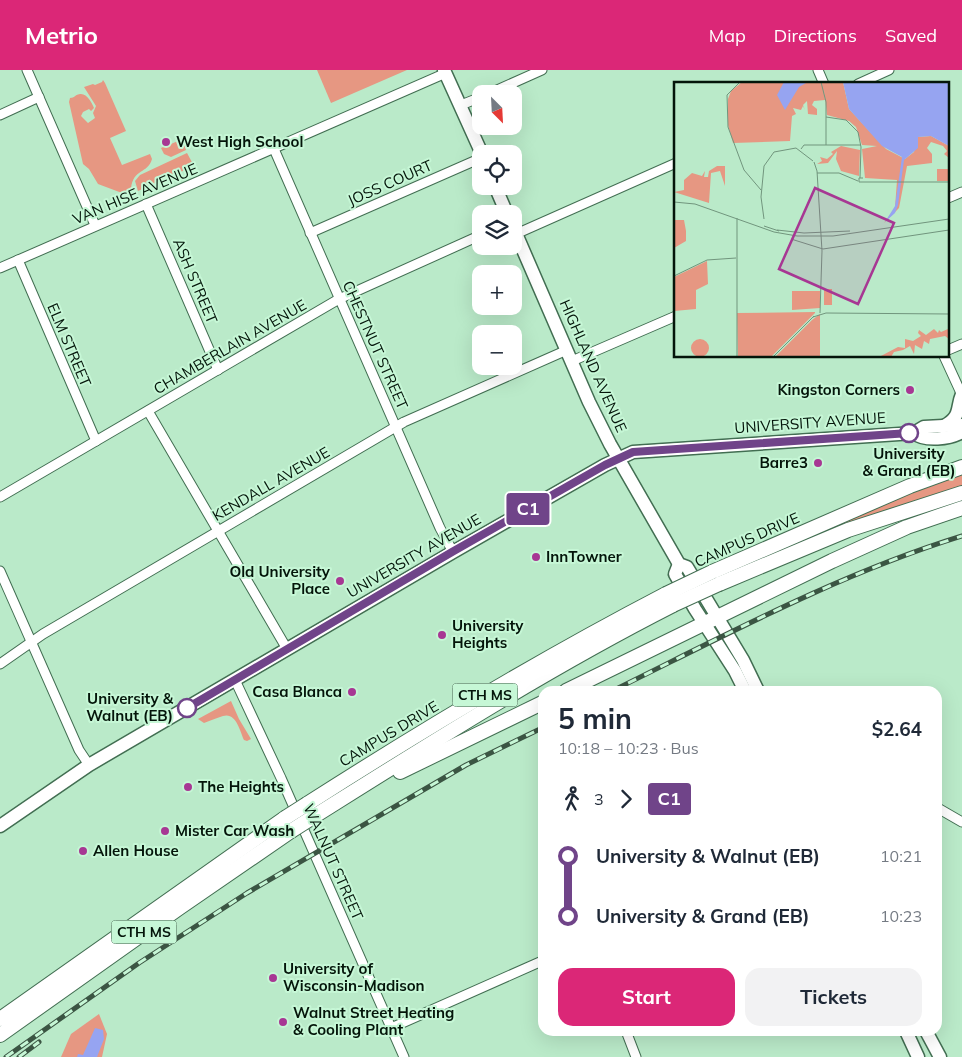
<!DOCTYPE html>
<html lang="en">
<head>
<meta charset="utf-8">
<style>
	body { margin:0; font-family:Mulish,sans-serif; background:#f2f2f3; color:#1f2937; height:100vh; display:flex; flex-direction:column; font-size:19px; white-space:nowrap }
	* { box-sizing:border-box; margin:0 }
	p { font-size:16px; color:#747a83 }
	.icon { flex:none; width:28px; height:28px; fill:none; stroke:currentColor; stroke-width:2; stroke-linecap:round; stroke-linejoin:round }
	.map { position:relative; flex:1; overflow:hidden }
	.drawer { position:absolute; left:538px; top:616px; width:404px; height:350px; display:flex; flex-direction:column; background:#fff; border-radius:15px; box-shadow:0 5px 20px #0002 }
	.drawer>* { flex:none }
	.badge { padding:0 10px; border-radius:4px; font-size:18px; line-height:32px }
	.needle { width:32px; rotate:156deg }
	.tools { position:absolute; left:472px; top:15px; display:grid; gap:10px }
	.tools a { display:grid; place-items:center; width:50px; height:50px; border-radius:10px; background:#fff; box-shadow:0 5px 20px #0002; font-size:25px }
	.map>.badge { position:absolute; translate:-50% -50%; box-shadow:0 0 0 2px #fff }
	.legs { display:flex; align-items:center; gap:8px; height:55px; padding:0 20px; font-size:16px }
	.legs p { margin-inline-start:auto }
	.head { display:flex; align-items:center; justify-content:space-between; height:85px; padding:0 20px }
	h1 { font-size:28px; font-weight:700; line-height:38px }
	.action { display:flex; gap:10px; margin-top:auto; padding:10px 20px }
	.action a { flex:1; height:58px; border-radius:15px; background:#db2777; color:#fff; font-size:20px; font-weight:700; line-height:58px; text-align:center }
	.action a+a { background:#f2f2f3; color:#1f2937 }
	ul { padding:0 20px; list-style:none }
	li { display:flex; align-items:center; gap:18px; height:60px; font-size:19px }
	li i { display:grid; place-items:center; width:8px; height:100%; margin:0 6px; background:currentColor }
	li i::after { content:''; width:12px; height:12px; margin:-6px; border:4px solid; border-radius:50%; background:#fff }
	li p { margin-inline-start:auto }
	li:first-child i { background:linear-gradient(#0000 50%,currentColor 0) }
	li:last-child i { background:linear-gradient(currentColor 50%,#0000 0) }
	header { display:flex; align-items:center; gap:30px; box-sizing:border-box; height:70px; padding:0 25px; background:#db2777; color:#fff }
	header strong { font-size:24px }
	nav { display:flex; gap:28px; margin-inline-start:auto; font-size:18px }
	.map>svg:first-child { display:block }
	.green { fill:#e69782 }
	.water { fill:#96a4f1 }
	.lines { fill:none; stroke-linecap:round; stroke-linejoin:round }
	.street-casing { stroke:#426e52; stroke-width:11 }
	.secondary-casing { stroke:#426e52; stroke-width:15 }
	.primary-casing { stroke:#426e52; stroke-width:16 }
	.street { stroke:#fff; stroke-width:9 }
	.secondary { stroke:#fff; stroke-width:12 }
	.primary { stroke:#fff; stroke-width:14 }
	.rail-casing { stroke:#3b5543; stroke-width:5 }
	.rail { stroke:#c6f7d6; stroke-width:3; stroke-dasharray:9; stroke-linecap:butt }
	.primary-bridge-casing { stroke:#426e52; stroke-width:16; stroke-linecap:butt }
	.primary-bridge { stroke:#fff; stroke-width:14 }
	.line-1-casing { stroke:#fff; stroke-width:11 }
	.line-1 { stroke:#704489; stroke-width:8 }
	.poi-dot { fill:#a73793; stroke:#c6f7d6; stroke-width:2 }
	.stop-1-dot { fill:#fff; stroke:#704489; stroke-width:2.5 }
	.labels { text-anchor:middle; stroke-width:4; stroke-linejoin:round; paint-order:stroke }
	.shield { fill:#c6f7d6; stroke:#3e5947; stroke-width:1 }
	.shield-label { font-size:14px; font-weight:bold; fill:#04150a }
	.poi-label { font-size:15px; font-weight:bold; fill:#04150a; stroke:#c6f7d6; text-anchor:start }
	.street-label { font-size:15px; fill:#04150a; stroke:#c6f7d6 }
	.stop-label { font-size:15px; font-weight:bold; fill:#04150a; stroke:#c6f7d6 }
	.inset-road { fill:none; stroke:#71957d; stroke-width:1 }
	.view { fill:#a73793; fill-opacity:0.15; stroke:#a73793; stroke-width:2.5 }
	.inset-edge { fill:none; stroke:#04150a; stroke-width:2.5 }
</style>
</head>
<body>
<header>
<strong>Metrio</strong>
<nav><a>Map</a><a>Directions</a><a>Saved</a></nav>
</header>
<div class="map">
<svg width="962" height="987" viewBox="0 0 962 987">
	<rect width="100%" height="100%" fill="#baeac9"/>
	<g class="green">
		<path d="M 317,0 L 407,0 L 331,33 Z"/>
		<path d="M 103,10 L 105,13 L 126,61 L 110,68 L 122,95 L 150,84 L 152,89 C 148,104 133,98 131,119 L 122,123 L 98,114 L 89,99 L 83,94 L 69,32 L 70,28 C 75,28 74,25 80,24 C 87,23 92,33 94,38 L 91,41 L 89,39 L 83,42 L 81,46 L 88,53 L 95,48 L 93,43 L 96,36 L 84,17 L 93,14 L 95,15 L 102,12 Z"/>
		<path d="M 183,69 L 186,80 L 171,87 L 164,84 L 161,78 Z"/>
		<path d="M 187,83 L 194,96 L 138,121 L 135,111 L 140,105 Z"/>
		<path d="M 962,405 L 962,416 L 895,437 L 831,461 L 830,458 L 899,428 Z"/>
		<path d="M 231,631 L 239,649 L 251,669 L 247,671 L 244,670 C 240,661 236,642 223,646 C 216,648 210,651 204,653 L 198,649 Z"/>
		<path d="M 99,944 L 107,964 L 102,987 L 61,987 L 71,964 Z"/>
	</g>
	<path class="water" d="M 95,958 L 103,960 L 104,969 L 97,987 L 77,987 L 78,984 L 83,985 Z"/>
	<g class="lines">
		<defs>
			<g id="street">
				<path d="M 27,0 L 95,155"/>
				<path d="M 818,0 L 824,14"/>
				<path d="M 858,14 L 889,0"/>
				<path d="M 488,24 L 542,0"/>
				<path d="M 461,35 L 481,27"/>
				<path d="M 0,45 L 39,27"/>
				<path d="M 274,79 L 440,458 L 453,482"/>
				<path d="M 948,128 L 962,122"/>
				<path d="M 146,134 L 218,300"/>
				<path d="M 310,163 L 481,88"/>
				<path d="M 516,164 L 676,93"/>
				<path d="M 18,190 L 96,371"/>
				<path d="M 0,198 L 446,3"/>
				<path d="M 948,280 L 962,274"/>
				<path d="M 944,286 L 961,323"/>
				<path d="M 572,291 L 676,246"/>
				<path d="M 148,341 L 287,579"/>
				<path d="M 0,427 L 339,229 L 481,165"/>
				<path d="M 0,501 L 79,680 L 89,695"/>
				<path d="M 0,594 L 43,564 L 404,352 L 567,280"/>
				<path d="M 235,610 L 281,708 L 404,987"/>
				<path d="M 936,737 L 962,752"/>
				<path d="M 391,958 L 542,891"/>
				<path d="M 626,961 L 636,987"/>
			</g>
			<g id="secondary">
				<path d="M 444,0 L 482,84"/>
				<path d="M 495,116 L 507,144"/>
				<path d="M 514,159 L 589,332 L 610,374 L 679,494 L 687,497 L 743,590 L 758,621"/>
				<path d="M 944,356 C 962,346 956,338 962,324"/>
				<path d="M 914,363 C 925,372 950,369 962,362"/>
				<path d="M 914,363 L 924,357 L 962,355"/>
				<path d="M 679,494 L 675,504 L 695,539 L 735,601 L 745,621"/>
				<path d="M 0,756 L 89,695 L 453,482 L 605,395 L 633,382 L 914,363"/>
				<path d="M 906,961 L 918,987"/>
				<path d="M 926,961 L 940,987"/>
			</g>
			<g id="primary">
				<path d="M 712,502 L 910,416 L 962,397"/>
				<path d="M 719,514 L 848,460 L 962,423"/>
				<path d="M 566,621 L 832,491 L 907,457 L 962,438"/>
				<path d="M 400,702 L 542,633"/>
				<path d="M 307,734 C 424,659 543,588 666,524"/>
				<path d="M 313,747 C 431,673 549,598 673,535"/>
				<path d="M 0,949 L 285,748"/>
				<path d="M 0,965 L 179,838 L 291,761"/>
			</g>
		</defs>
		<use href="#street" class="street-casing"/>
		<use href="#secondary" class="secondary-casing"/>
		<use href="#primary" class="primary-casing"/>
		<use href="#street" class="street"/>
		<use href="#secondary" class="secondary"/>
		<use href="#primary" class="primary"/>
		<defs>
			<g id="rail">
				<path d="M 612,621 C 726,565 839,504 962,466"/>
				<path d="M 6,987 L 139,893 L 247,823 L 466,695 L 542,658"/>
				<path d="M 19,987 L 39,972"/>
			</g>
		</defs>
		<use href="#rail" class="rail-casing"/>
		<use href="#rail" class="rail"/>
		<defs>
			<g id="primary-bridge">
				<path d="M 666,524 L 712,502"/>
				<path d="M 673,535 L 719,514"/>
				<path d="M 285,748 L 307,734"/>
				<path d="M 291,761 L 313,747"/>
			</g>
		</defs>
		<use href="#primary-bridge" class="primary-bridge-casing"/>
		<use href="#primary-bridge" class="primary-bridge"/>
	</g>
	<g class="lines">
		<defs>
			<path id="line-1" d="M 187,638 L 452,482 L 605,395 L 633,382 L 909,363"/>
		</defs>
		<use href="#line-1" class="line-1-casing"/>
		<use href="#line-1" class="line-1"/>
	</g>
	<g class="poi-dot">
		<circle cx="166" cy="72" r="5"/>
		<circle cx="910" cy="320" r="5"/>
		<circle cx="818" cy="393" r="5"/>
		<circle cx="536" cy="487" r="5"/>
		<circle cx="340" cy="511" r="5"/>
		<circle cx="442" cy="565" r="5"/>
		<circle cx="352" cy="622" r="5"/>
		<circle cx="188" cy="717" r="5"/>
		<circle cx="165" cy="761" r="5"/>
		<circle cx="83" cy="781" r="5"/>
		<circle cx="273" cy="908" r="5"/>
		<circle cx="283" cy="952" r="5"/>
	</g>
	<g class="stop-1-dot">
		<circle cx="909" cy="363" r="9"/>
		<circle cx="187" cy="638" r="9"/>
	</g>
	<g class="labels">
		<g class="shield">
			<rect x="452.5" y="613.5" width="65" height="23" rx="4"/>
			<rect x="111.5" y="850.5" width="65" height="23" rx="4"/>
		</g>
		<g class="shield-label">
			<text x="485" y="630">CTH MS</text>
			<text x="144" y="867">CTH MS</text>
		</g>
		<g class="poi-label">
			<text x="176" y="77">West High School</text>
			<text x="900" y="325" text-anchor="end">Kingston Corners</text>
			<text x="808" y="398" text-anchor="end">Barre3</text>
			<text x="546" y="492">InnTowner</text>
			<text x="330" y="507" text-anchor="end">Old University<tspan x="330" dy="17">Place</tspan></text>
			<text x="452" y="561">University<tspan x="452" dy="17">Heights</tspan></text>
			<text x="342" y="627" text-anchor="end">Casa Blanca</text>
			<text x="198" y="722">The Heights</text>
			<text x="175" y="766">Mister Car Wash</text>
			<text x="93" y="786">Allen House</text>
			<text x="283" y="904">University of<tspan x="283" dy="17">Wisconsin-Madison</tspan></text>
			<text x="293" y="948">Walnut Street Heating<tspan x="293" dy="17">&amp; Cooling Plant</tspan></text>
		</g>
		<g class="street-label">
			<text transform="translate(390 113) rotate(-24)" y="5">JOSS COURT</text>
			<text transform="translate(135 124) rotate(-23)" y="5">VAN HISE AVENUE</text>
			<text transform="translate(195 211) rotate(67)" y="5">ASH STREET</text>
			<text transform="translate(69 275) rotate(67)" y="5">ELM STREET</text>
			<text transform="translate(375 275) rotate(66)" y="5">CHESTNUT STREET</text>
			<text transform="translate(230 277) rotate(-30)" y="5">CHAMBERLAIN AVENUE</text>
			<text transform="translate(593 296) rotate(66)" y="5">HIGHLAND AVENUE</text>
			<text transform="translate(810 353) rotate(-4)" y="5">UNIVERSITY AVENUE</text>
			<text transform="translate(271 414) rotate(-30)" y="5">KENDALL AVENUE</text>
			<text transform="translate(747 470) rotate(-24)" y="5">CAMPUS DRIVE</text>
			<text transform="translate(414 486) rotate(-30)" y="5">UNIVERSITY AVENUE</text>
			<text transform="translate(389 664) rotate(-31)" y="5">CAMPUS DRIVE</text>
			<text transform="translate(333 792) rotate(66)" y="5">WALNUT STREET</text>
		</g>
		<g class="stop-label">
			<text x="909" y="389">University<tspan x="909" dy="17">&amp; Grand (EB)</tspan></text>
			<text x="173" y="634" text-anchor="end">University &amp;<tspan x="173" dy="17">Walnut (EB)</tspan></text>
		</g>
	</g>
	<g transform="translate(674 12)">
		<rect width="275" height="275" fill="#baeac9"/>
		<path d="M 68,0 L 169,0 L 175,27 L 212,67 L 231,77 L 240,70 L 244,55 L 257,54 L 275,64 L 275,76 L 270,72 L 273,69 L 269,64 L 257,60 L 253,66 L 258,72 L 258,81 L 233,84 L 225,126 L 210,141 L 221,126 L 223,98 L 191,96 L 188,67 L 203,64 L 188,63 L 182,45 L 175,39 L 153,33 L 150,7 L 151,18 L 140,19 L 138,23 L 143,27 L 143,33 L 134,32 L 133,19 L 129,23 L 131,28 L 129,24 L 127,28 L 119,26 L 122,32 L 118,34 L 116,59 L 59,61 L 54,43 L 54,17 L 57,9 ZM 167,64 L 186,68 L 185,94 L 167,89 L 162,77 L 163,69 L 154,81 L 143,82 L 148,79 L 146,75 L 153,77 L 159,72 L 157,70 ZM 43,84 L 51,84 L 51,104 L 46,89 L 37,91 L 35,121 L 0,110 L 10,108 L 10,98 L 18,91 L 28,94 L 31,89 L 30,95 L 34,95 L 35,89 ZM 263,87 L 275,87 L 275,99 L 263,99 ZM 0,138 L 10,138 L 12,149 L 12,159 L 0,166 ZM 33,179 L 34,202 L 22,208 L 22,227 L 0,229 L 0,195 ZM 150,207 L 158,207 L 158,223 L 150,223 ZM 118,209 L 146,209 L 146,226 L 118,228 ZM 63,231 L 141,230 L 141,231 L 97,275 L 64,275 ZM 146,232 L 146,275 L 101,275 L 138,238 ZM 260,247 L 264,251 L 265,248 L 267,250 L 274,247 L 275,257 L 271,254 L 256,257 L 255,262 L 250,259 L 248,267 L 241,263 L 240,272 L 236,264 L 229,268 L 220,270 L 217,275 L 205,275 L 224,265 L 231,266 L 231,257 L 239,259 L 247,254 L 244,251 L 245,248 L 252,253 ZM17 266a9 9 0 1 1 18 0a9 9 0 1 1-18 0Z" fill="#e69782"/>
		<path d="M 110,0 L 132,1 L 125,5 L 111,28 L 103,13 ZM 169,0 L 275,0 L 275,64 L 257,54 L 244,55 L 244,66 L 230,78 L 224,123 L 221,131 L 211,140 L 221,124 L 228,75 L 208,64 L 175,27 Z" fill="#96a4f1"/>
		<path class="inset-road" d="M 66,0 L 53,13 L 54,45 L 70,88 L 87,108M 147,0 L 152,20 L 152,63M 152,35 L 172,38 L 184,50 L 187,65 L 186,96M 127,67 L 130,63 L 187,63M 140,80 L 143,89 L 148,169 L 146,231M 143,91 L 165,91 L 184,99M 189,96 L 185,96 L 185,100 L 275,100M 87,115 L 90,84 L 100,70 L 122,66 L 139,79M 87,115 L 90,137M 0,120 L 21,122 L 100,150 L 123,154 L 159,154 L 275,137M 90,144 L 105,149M 103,148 L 130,151 L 176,149M 117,157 L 149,167 L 275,148M 0,194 L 33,178 L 62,176M 139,235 L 152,231 L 275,232M 63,275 L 63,136M 99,275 L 140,234"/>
		<path class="view" d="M 141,106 L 220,141 L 184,222 L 105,187 Z"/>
		<rect width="275" height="275" class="inset-edge"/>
	</g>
</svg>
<div class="tools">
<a><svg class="needle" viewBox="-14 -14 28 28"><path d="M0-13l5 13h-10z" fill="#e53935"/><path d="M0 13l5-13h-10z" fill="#747a83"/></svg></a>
<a><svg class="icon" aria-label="locate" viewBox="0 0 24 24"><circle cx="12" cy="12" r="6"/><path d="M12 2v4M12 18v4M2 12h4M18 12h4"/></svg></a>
<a><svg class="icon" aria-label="layers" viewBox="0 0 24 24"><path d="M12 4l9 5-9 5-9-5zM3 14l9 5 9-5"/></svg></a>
<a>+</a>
<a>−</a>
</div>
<b class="badge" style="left:528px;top:439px;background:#704489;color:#fff">C1</b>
<section class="drawer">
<div class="head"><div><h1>5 min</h1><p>10:18 – 10:23 · Bus</p></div><b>$2.64</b></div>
<div class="legs"><svg class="icon" aria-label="walk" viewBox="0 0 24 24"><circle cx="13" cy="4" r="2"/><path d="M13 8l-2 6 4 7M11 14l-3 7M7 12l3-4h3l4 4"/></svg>3<svg class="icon" aria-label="forward" viewBox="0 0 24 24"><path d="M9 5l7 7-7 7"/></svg><b class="badge" style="background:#704489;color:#fff">C1</b></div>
<ul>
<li><i style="color:#704489"></i><b>University &amp; Walnut (EB)</b><p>10:21</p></li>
<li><i style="color:#704489"></i><b>University &amp; Grand (EB)</b><p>10:23</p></li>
</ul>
<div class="action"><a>Start</a><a>Tickets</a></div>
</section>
</div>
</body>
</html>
